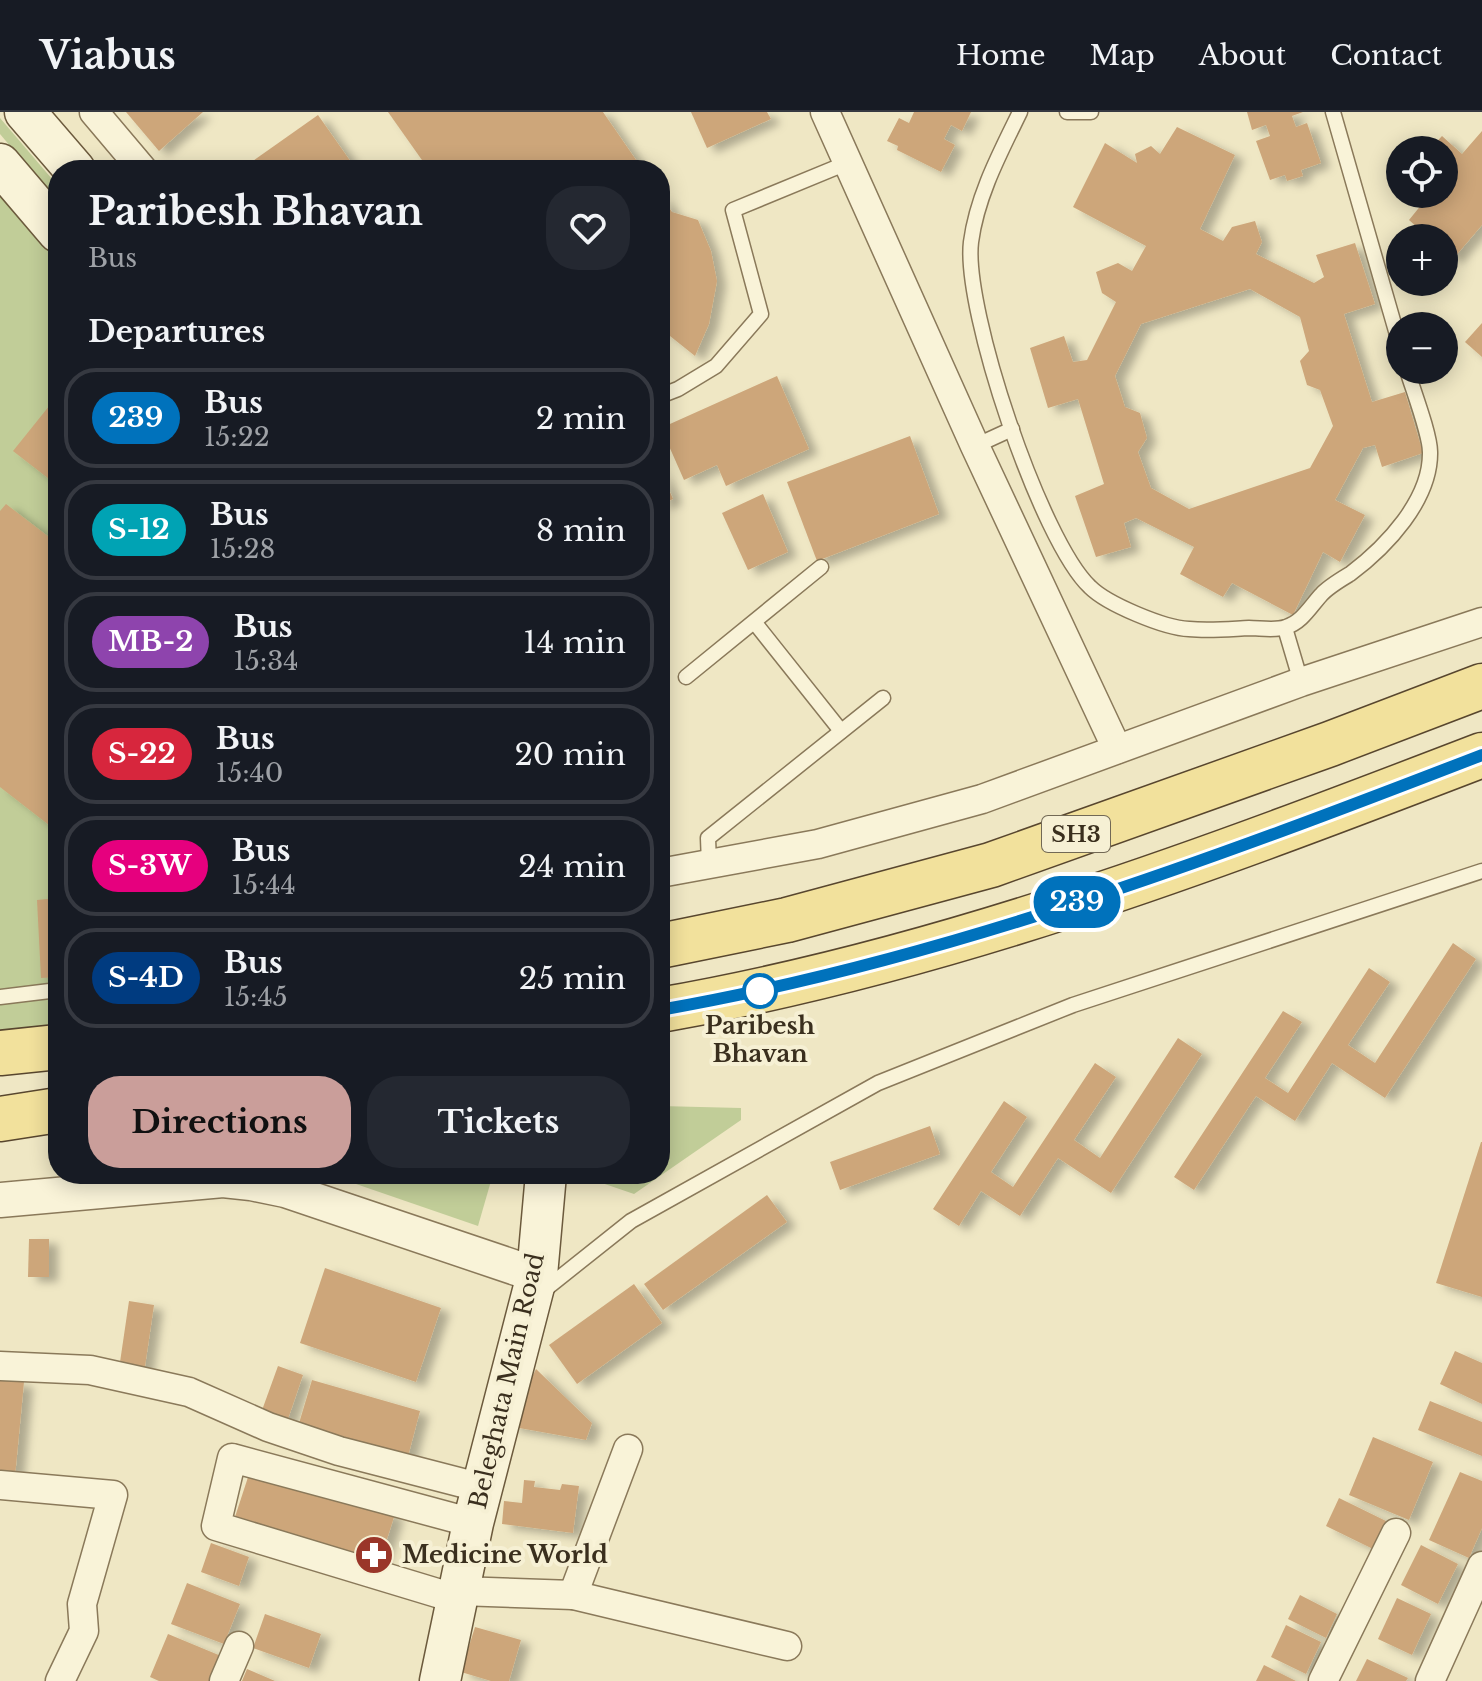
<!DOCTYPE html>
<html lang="en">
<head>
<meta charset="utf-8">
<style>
	body { margin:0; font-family:"Libre Baskerville",serif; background:#242831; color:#f1f3f6; height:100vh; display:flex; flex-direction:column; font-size:30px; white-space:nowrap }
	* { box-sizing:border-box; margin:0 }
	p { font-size:26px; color:#9ea1a6 }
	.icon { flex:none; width:44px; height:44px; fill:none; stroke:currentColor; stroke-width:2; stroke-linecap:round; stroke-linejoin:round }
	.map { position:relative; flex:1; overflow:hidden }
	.sheet { position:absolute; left:48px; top:48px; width:622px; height:1024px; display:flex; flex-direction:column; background:#171b24; border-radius:32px; box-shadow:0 4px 20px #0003 }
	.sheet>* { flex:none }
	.badge { padding:0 16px; border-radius:26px; font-size:28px; line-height:52px }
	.fabs { position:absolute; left:1386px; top:24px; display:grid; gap:16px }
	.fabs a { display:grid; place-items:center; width:72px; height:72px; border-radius:50%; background:#171b24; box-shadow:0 4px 20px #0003; font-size:40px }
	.map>.badge { position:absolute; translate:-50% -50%; box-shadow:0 0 0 4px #fff }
	h2 { padding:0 40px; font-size:30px; line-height:72px }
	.round { display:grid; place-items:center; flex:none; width:84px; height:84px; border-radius:32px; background:#242831 }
	.overview { display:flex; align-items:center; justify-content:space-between; height:136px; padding:0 40px }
	h1 { font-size:38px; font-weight:800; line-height:60px }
	.button { display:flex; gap:16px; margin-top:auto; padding:16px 40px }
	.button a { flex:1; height:92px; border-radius:32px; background:#ca9e9a; color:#111; font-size:32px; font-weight:800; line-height:92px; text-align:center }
	.button a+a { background:#242831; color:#f1f3f6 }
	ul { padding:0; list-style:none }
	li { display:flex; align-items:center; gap:24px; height:100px; margin:0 16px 12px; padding:0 24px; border:4px solid #363941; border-radius:32px }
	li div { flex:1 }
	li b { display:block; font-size:30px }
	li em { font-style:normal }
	li .badge { min-width:88px; font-weight:700; text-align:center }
	header { display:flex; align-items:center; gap:48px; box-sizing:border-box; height:112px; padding:0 40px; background:#171b24; border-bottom:2px solid #363941 }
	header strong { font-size:38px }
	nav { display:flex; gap:44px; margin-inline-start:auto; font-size:28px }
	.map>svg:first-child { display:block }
	.green { fill:#c1cd98 }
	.building { fill:#cda67a; fill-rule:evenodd; filter:url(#shadow) }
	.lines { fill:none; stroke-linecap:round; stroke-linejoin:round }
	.service-casing { stroke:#8a795a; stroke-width:17 }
	.minor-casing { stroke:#8a795a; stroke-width:31 }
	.tertiary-casing { stroke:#8a795a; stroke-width:37 }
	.secondary-casing { stroke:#6c5a3d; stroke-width:43 }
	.primary-casing { stroke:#58462e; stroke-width:47 }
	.service { stroke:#f9f3d8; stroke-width:14 }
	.minor { stroke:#f9f3d8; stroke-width:28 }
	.tertiary { stroke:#f9f3d8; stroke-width:34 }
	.secondary { stroke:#f9f3d8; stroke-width:40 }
	.primary { stroke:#f2e19c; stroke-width:44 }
	.line-casing { stroke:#fff; stroke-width:18 }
	.line { stroke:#0072bc; stroke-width:12 }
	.stop-dot { fill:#fff; stroke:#0072bc; stroke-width:4 }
	.labels { text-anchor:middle; stroke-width:8; stroke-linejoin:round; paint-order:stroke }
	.shield { fill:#f6f0d4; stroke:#726955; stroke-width:2 }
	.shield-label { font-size:22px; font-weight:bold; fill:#3a2f1e }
	.stop-label { font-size:24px; font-weight:bold; fill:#3a2f1e; stroke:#f6f0d4 }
	.street-label { font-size:24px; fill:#3a2f1e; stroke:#f6f0d4 }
	.poi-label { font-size:24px; font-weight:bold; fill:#3a2f1e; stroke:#f6f0d4; text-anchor:start }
</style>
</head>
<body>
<header>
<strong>Viabus</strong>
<nav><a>Home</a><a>Map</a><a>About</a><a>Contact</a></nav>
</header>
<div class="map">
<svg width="1482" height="1569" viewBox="0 0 1482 1569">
	<defs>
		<filter id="shadow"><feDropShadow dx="9" dy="5" stdDeviation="4" flood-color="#0004"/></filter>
	</defs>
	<rect width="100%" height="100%" fill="#efe7c4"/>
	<g class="green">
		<path d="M 0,6 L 58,74 L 58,91 L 0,22 Z"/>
		<path d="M 0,74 L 58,146 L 58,920 L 0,928 Z"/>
		<path d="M 660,994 L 741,996 L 741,1008 L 634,1082 L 596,1069 L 598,1062 L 660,1062 Z"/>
		<path d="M 327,1062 L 493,1062 L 478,1114 Z"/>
	</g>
	<g class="building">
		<path d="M 126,0 L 203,0 L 159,39 Z"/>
		<path d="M 388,0 L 603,0 L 643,58 L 429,58 Z"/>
		<path d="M 691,0 L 767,0 L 771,7 L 707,36 Z"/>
		<path d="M 914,0 L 971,0 L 962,19 L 951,13 L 944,27 L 955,33 L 941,60 L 897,38 L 898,34 L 887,29 L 899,6 L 909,11 Z"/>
		<path d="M 1247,0 L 1303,0 L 1292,4 L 1296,15 L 1307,11 L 1321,51 L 1301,58 L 1303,64 L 1287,69 L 1285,63 L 1270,68 L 1256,29 L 1270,24 L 1266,13 L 1252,18 Z"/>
		<path d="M 318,3 L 351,50 L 339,58 L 240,58 Z"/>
		<path d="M 1177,15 L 1235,43 L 1200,117 L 1223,129 L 1232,115 L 1255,109 L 1262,130 L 1256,142 L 1314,171 L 1324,165 L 1316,143 L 1355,131 L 1375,192 L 1344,202 L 1372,290 L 1405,280 L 1423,341 L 1382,355 L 1375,333 L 1363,336 L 1335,388 L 1365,403 L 1340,450 L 1323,440 L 1293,503 L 1232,471 L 1223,485 L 1180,462 L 1194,435 L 1136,406 L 1124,411 L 1131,435 L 1096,445 L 1075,384 L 1104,372 L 1078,287 L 1048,296 L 1030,236 L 1064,224 L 1073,250 L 1087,248 L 1116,190 L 1102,181 L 1096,160 L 1118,151 L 1132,159 L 1146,134 L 1073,95 L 1105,31 L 1137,51 L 1135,42 L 1151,34 L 1160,42 ZM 1250,177 L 1300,205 L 1309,239 L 1300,249 L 1307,273 L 1320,278 L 1333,314 L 1310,356 L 1189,397 L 1151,376 L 1138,340 L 1147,326 L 1140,301 L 1125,295 L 1115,264 L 1141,212 Z"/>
		<path d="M 1482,19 L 1482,113 L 1453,147 L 1444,139 L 1444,126 L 1429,126 L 1409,108 L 1422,92 L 1411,82 L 1444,82 L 1444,38 L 1429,38 L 1442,24 L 1462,42 Z"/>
		<path d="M 660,82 L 672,100 L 698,108 L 711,139 L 717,169 L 709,212 L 695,244 L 660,216 Z"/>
		<path d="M 1482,211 L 1482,245 L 1465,230 Z"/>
		<path d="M 777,264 L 809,337 L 726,374 L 717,353 L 684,368 L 661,316 Z"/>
		<path d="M 58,283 L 58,363 L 53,370 L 13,339 Z"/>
		<path d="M 910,324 L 939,402 L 817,449 L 787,370 Z"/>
		<path d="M 660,357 L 673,387 L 660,393 Z"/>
		<path d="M 763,382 L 788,440 L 748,458 L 722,401 Z"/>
		<path d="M 6,392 L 58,432 L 58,720 L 0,675 L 0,399 Z"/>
		<path d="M 58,786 L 58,865 L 41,866 L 37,788 Z"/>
		<path d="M 1453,831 L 1476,847 L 1385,986 L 1332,951 L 1295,1009 L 1256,984 L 1194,1078 L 1174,1065 L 1283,899 L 1302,910 L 1265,966 L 1288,981 L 1369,856 L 1390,870 L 1348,933 L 1375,951 Z"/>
		<path d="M 1178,926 L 1202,942 L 1111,1081 L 1058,1046 L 1020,1104 L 981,1079 L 959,1114 L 933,1097 L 1004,989 L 1027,1005 L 991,1060 L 1013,1075 L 1095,951 L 1116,965 L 1074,1028 L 1100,1046 Z"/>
		<path d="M 930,1014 L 940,1042 L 840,1078 L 830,1050 Z"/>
		<path d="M 1481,1030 L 1482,1030 L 1482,1185 L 1436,1171 Z"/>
		<path d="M 767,1083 L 787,1110 L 663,1198 L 644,1172 Z"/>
		<path d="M 29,1127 L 49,1127 L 49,1165 L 28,1165 Z"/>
		<path d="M 325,1156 L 441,1196 L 416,1270 L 300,1231 Z"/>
		<path d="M 634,1172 L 662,1211 L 577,1272 L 549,1233 Z"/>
		<path d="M 129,1189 L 154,1193 L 144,1261 L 119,1257 Z"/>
		<path d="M 1455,1239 L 1482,1251 L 1482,1292 L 1440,1272 Z"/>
		<path d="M 278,1254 L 303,1263 L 287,1310 L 261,1301 Z"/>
		<path d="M 536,1257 L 592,1311 L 586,1328 L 508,1314 Z"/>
		<path d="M 0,1268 L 24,1270 L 15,1364 L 0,1362 Z"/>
		<path d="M 312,1268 L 420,1299 L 407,1348 L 297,1318 Z"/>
		<path d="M 1430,1289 L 1482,1310 L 1482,1344 L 1418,1318 Z"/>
		<path d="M 1373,1325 L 1433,1350 L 1409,1408 L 1349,1383 Z"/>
		<path d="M 251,1356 L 395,1402 L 378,1455 L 234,1408 Z"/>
		<path d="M 1460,1360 L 1482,1369 L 1482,1416 L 1469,1446 L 1429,1428 Z"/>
		<path d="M 524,1368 L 535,1369 L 534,1375 L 560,1378 L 562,1372 L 579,1374 L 573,1421 L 502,1412 L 504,1389 L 522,1391 Z"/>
		<path d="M 1339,1386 L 1386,1409 L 1373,1437 L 1326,1414 Z"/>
		<path d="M 211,1431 L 249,1445 L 239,1474 L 201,1460 Z"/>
		<path d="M 1421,1433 L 1458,1452 L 1438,1492 L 1401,1473 Z"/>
		<path d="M 187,1471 L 240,1492 L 224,1532 L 171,1512 Z"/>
		<path d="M 1300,1483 L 1337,1502 L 1326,1526 L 1288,1507 Z"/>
		<path d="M 1397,1486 L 1431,1502 L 1412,1543 L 1378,1527 Z"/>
		<path d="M 265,1502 L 321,1522 L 309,1556 L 253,1536 Z"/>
		<path d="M 1286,1513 L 1321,1530 L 1306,1562 L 1271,1545 Z"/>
		<path d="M 475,1515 L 521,1528 L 509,1569 L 491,1569 L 461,1560 Z"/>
		<path d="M 168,1522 L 221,1544 L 210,1569 L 159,1569 L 150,1565 Z"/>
		<path d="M 1367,1547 L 1408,1566 L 1406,1569 L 1356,1569 Z"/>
		<path d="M 1264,1553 L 1296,1569 L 1256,1569 Z"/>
		<path d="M 247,1557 L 275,1569 L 242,1569 Z"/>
	</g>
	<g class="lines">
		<defs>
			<g id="service">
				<path d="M 1020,0 C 1000,41 977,84 971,130 C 963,197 1041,429 1090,475 C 1107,492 1164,516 1189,517 C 1209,519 1229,517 1249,516 C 1260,516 1276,519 1286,515 C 1302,510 1310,495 1321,483 C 1328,475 1340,468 1350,462 C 1386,435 1431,388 1430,340 C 1430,322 1413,278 1407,258"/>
				<path d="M 1067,0 L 1091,0"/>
				<path d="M 1333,0 L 1400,233"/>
				<path d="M 660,284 L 678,277 L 716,254 L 761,202 L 733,98 L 847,51"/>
				<path d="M 975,334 L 1012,317"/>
				<path d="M 755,511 L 841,619"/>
				<path d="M 1285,516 L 1301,570"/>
				<path d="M 686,565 L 821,455"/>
				<path d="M 709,752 L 708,726 L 883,586"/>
				<path d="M 0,885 L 58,878"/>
				<path d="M 543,1179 L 631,1109 L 878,971 L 1073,893 L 1482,759"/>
			</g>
			<g id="minor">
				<path d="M 94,0 L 143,58"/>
				<path d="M 825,0 L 975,334 L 1117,637"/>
				<path d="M 660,761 L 818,732 L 982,687 L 1301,570 L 1482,510"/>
				<path d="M 0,1254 L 90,1258 L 189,1280 L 268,1315 L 339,1339 L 482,1376"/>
				<path d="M 0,1373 L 113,1383 L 82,1492 L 84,1519 L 60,1569"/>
				<path d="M 459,1479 L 573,1483 L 628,1337"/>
				<path d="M 573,1483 L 787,1534"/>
				<path d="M 457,1487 L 216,1414 L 232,1346 L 473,1411"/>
				<path d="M 224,1569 L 239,1534"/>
				<path d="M 1323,1569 L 1396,1421"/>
				<path d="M 1430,1569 L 1482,1454"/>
			</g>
			<path id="tertiary" d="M 0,1088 L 223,1068 L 251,1071 L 285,1078 L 537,1163"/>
			<g id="secondary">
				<path d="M 25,0 L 75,58"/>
				<path d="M 0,52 L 58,120"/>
				<path d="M 440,1569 L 473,1411 L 537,1163 L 546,1062"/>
			</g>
			<g id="primary">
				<path d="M 660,834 L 787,808 L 991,753 L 1330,632 L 1482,574"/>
				<path d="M 660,898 C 943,849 1214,746 1482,643"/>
				<path d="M 0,941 L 58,935"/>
				<path d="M 0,1007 L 58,998"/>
			</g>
		</defs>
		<use href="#service" class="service-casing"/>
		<use href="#minor" class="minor-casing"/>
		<use href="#tertiary" class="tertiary-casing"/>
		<use href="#secondary" class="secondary-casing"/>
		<use href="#primary" class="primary-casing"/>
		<use href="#service" class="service"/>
		<use href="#minor" class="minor"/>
		<use href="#tertiary" class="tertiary"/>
		<use href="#secondary" class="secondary"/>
		<use href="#primary" class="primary"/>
	</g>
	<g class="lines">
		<defs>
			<path id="line" d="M 660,898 C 942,849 1216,746 1482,643"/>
		</defs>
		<use href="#line" class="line-casing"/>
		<use href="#line" class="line"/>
	</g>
	<defs>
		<symbol id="pharmacy-disc" viewBox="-11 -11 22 22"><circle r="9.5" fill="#9a3629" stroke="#f6f0d4"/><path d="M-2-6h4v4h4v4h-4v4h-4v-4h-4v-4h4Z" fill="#fff"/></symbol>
	</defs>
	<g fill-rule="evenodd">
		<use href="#pharmacy-disc" x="352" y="1421" width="44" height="44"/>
	</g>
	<circle class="stop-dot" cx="760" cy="879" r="16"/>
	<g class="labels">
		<rect class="shield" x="1042" y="704" width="68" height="36" rx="6"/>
		<g class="shield-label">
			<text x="1076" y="730">SH3</text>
		</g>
		<g class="stop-label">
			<text x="760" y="922">Paribesh<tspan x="760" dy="28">Bhavan</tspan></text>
		</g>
		<g class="street-label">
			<text transform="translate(507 1269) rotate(-77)" y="8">Beleghata Main Road</text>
		</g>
		<g class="poi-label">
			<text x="402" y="1451">Medicine World</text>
		</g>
	</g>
</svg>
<div class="fabs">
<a><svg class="icon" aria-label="locate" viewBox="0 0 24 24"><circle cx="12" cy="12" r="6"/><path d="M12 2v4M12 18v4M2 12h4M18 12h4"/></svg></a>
<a>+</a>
<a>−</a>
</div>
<b class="badge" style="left:1077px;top:790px;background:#0072bc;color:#fff">239</b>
<section class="sheet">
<div class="overview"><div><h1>Paribesh Bhavan</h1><p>Bus</p></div><a class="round"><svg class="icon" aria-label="heart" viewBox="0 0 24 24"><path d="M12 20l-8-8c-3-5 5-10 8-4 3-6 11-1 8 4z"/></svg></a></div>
<h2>Departures</h2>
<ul>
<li><span class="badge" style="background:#0072bc;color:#fff">239</span><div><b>Bus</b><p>15:22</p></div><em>2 min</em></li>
<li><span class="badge" style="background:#00a3b4;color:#fff">S-12</span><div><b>Bus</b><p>15:28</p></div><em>8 min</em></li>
<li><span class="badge" style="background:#8e44ad;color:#fff">MB-2</span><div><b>Bus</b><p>15:34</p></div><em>14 min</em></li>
<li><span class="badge" style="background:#d7263d;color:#fff">S-22</span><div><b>Bus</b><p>15:40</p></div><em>20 min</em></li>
<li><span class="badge" style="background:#e6007e;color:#fff">S-3W</span><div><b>Bus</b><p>15:44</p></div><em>24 min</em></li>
<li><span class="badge" style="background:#003b80;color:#fff">S-4D</span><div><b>Bus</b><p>15:45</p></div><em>25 min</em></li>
</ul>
<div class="button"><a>Directions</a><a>Tickets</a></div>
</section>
</div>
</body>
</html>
